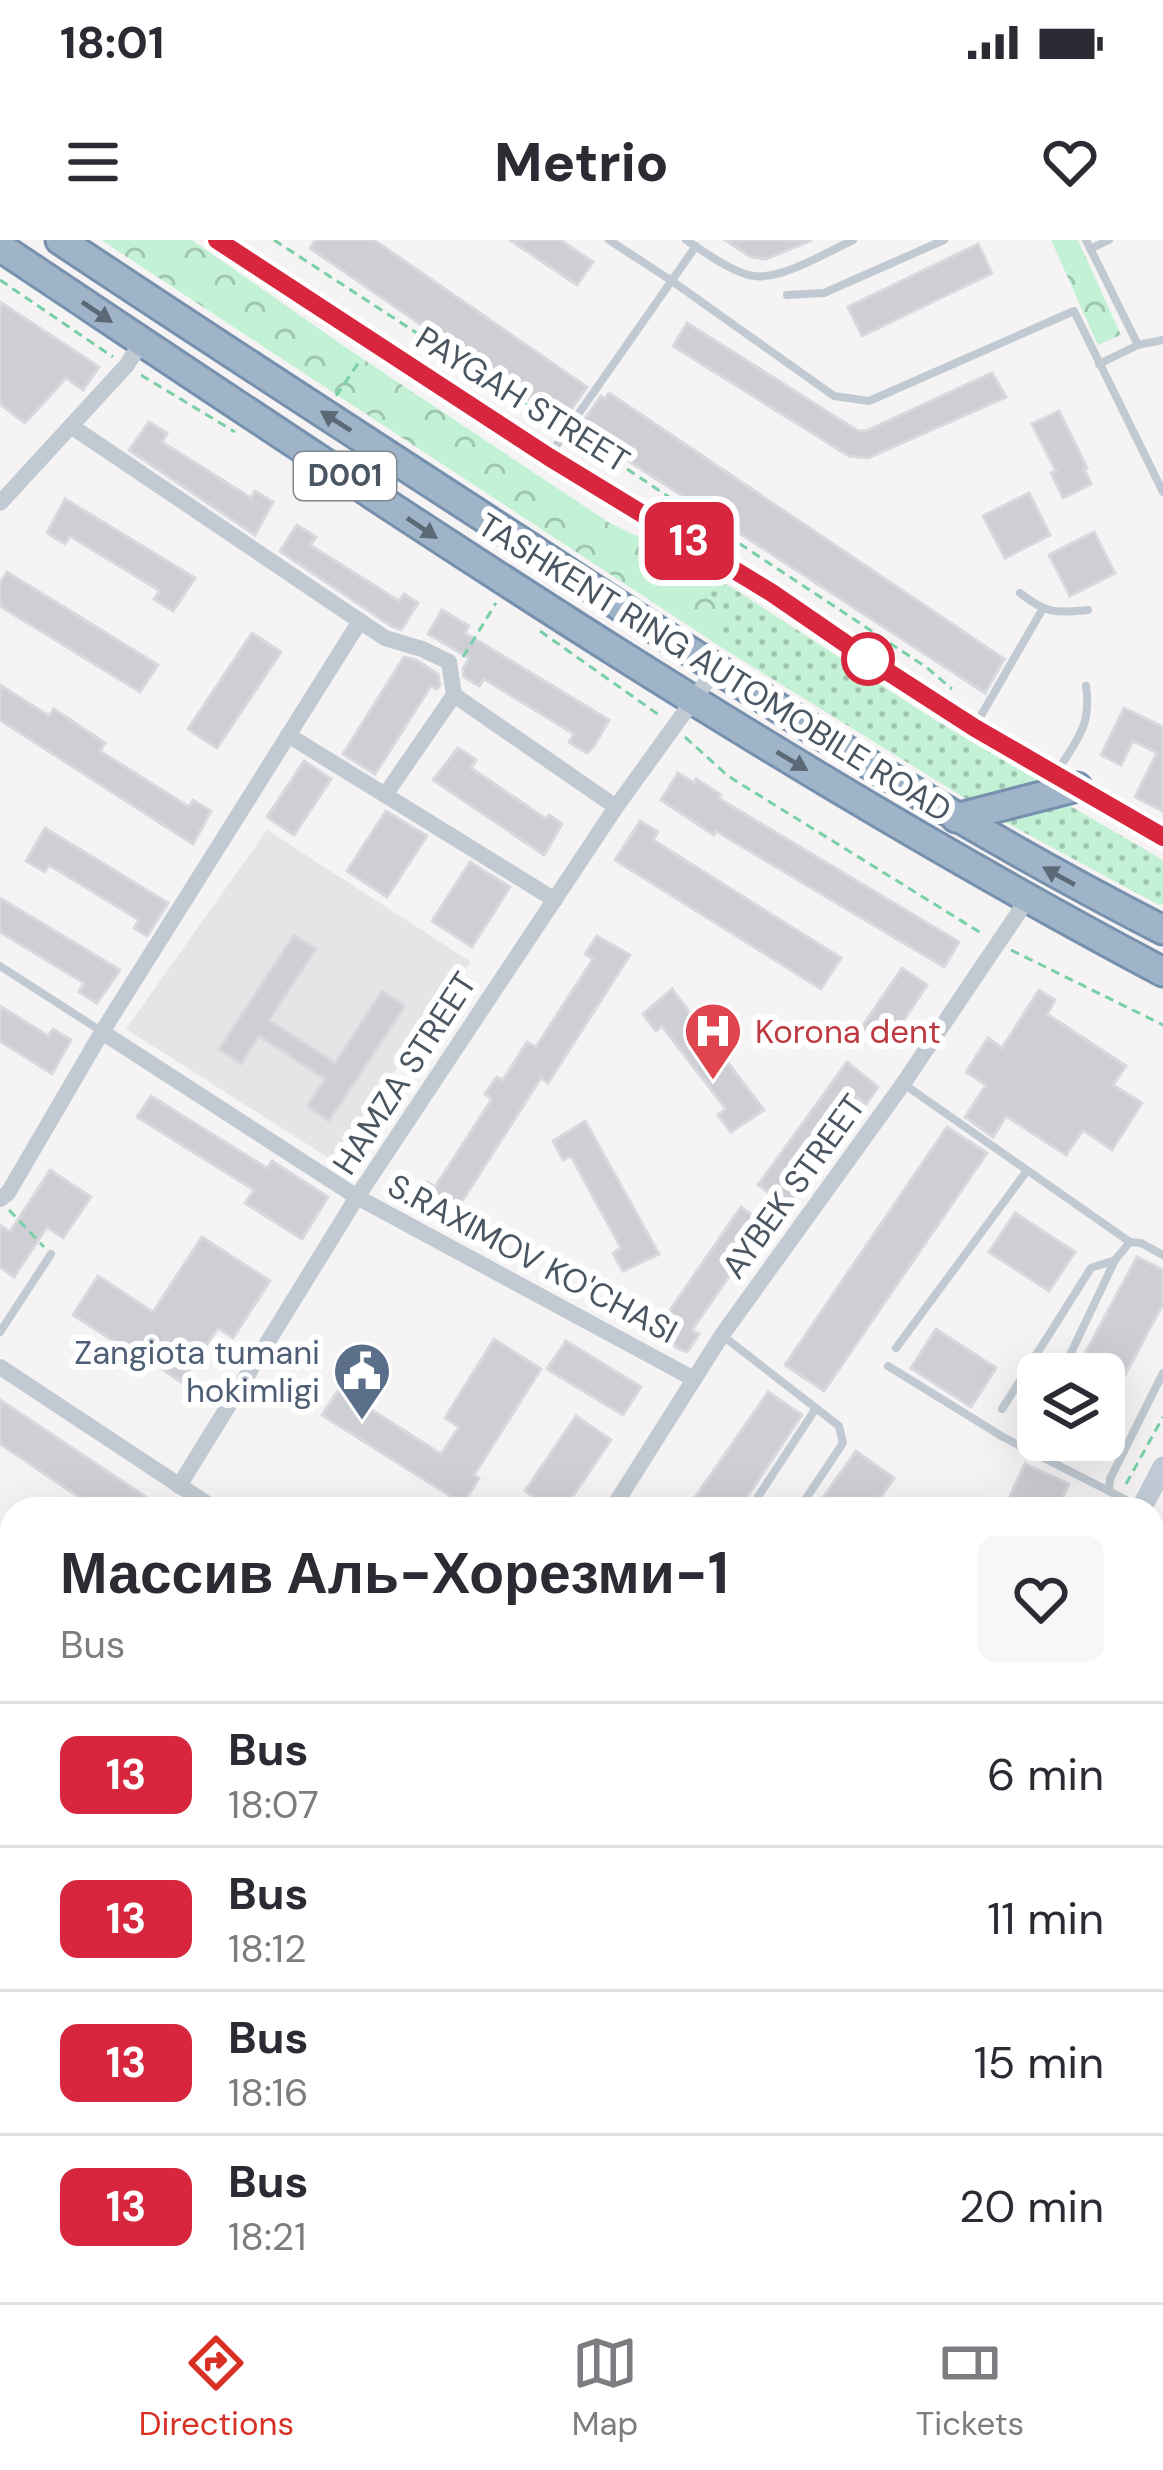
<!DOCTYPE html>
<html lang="en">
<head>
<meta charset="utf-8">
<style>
	body { margin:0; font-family:"DM Sans",sans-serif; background:#f7f7f7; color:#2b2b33; height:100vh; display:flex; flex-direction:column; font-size:45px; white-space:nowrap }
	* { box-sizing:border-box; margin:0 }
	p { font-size:39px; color:#7c7c81 }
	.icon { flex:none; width:66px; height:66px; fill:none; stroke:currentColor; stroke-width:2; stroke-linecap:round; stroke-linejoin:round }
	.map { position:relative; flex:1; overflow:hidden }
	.drawer { position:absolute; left:0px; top:1257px; width:1164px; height:807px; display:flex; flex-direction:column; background:#fff; border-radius:36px 36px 0 0; box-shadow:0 12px 48px #0002 }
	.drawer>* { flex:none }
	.badge { padding:0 24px; border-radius:18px; font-size:42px; line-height:78px }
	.fabs { position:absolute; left:1017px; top:1113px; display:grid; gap:24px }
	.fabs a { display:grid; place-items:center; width:108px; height:108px; border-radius:18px; background:#fff; box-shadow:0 12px 48px #0002; font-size:60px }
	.map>.badge { position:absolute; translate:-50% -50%; box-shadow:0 0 0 6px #fff }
	.round { display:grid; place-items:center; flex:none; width:126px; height:126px; border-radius:18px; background:#f7f7f7 }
	.overview { display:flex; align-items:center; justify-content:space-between; height:204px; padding:0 60px }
	h1 { font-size:57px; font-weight:800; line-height:90px }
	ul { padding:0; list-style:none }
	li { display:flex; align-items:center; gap:36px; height:144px; padding:0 60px; border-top:3px solid #e1e1e2 }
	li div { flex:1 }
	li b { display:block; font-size:45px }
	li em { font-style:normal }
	li .badge { min-width:132px; font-weight:700; text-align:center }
	.status { display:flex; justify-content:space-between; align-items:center; height:84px; padding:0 60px; background:#fff; direction:ltr }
	.status svg { height:33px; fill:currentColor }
	header { display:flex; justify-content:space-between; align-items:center; height:156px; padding:0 60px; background:#fff; font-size:54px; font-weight:800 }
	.tab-bar { display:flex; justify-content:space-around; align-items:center; height:168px; border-top:3px solid #e1e1e2; background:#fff; font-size:33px; color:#7c7c81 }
	.tab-bar a { display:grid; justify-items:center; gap:6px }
	.tab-bar .selected { color:#d93025 }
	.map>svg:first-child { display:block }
	.education { fill:#e6e4e5 }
	.grass { fill:url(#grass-dots) }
	.forest { fill:url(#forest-crowns) }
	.building { fill:#cdcfd5; stroke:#d7d9de; stroke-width:3 }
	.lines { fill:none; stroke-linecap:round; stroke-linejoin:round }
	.trunk-casing { stroke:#7690ad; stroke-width:33 }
	.path { stroke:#7ad0a6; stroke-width:3; stroke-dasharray:9 6; stroke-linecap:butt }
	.service { stroke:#c1cad2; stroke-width:8 }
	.minor { stroke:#c1cad2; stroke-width:16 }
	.tertiary { stroke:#c1cad2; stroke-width:21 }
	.secondary { stroke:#c1cbd6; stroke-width:21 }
	.trunk { stroke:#9fb4c9; stroke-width:27 }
	.oneway { fill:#5b6976 }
	.line-casing { stroke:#fff; stroke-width:27 }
	.line { stroke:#d7263d; stroke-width:18 }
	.stop-dot { fill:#fff; stroke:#d7263d; stroke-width:6 }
	.labels { text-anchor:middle; stroke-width:12; stroke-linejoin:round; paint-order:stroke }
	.shield { fill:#fff; stroke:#808990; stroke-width:3 }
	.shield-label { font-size:30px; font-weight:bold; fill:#4a5661 }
	.street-label { font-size:33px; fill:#4a5661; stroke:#fff }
	.health-label { font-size:33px; fill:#be3a42; stroke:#fff; text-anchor:start }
	.service-label { font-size:33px; fill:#4e5e75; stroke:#fff; text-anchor:end }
</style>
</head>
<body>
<div class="status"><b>18:01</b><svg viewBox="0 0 49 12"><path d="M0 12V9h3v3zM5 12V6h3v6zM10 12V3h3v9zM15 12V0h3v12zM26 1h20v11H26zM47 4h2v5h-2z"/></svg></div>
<header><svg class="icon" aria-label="menu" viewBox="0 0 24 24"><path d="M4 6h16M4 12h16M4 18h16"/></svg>Metrio<svg class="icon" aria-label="heart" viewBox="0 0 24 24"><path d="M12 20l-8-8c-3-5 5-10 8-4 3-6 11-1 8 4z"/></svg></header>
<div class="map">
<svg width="1163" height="2062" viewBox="0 0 1163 2062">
	<defs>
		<pattern id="grass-dots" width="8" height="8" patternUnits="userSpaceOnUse" patternTransform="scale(3)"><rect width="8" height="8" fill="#c3f1d5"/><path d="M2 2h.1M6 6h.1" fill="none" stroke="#a0c6b0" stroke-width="1.8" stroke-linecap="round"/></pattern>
		<pattern id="forest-crowns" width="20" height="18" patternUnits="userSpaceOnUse" patternTransform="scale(3)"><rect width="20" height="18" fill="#c3f1d5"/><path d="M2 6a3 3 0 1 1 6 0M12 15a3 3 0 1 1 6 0" fill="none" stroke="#a0c6b0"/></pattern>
	</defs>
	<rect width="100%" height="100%" fill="#f5f3f3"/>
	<path class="education" d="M 267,590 L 471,722 L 332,920 L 126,789 Z"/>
	<g class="grass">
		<path d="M 649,302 L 733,348 L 930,477 L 1039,541 L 1040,550 L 976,565 L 721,407 L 721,365 Z"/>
		<path d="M 1065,563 L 1163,620 L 1163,664 L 1159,665 L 1003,581 Z"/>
	</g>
	<g class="forest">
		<path d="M 101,0 L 192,0 L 351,111 L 608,282 L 649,302 L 722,365 L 721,407 Z"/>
		<path d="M 1051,0 L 1078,0 L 1121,95 L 1098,105 Z"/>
	</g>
	<g class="building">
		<path d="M 316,0 L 374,0 L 587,147 L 562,182 L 310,8 Z"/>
		<path d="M 510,0 L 560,0 L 593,22 L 577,45 Z"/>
		<path d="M 725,0 L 812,0 L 766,19 L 751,17 Z"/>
		<path d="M 978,4 L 992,33 L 862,96 L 848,67 Z"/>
		<path d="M 0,62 L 99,127 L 83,150 L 66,138 L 25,183 L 0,164 Z"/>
		<path d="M 687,83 L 858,191 L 866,191 L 992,133 L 1006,157 L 868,218 L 849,216 L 673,106 Z"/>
		<path d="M 609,153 L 1004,419 L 985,453 L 578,188 L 601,156 L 605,159 Z"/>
		<path d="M 1059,171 L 1087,228 L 1084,229 L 1091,244 L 1063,258 L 1051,233 L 1056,231 L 1032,184 Z"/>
		<path d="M 149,182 L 167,193 L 162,202 L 251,258 L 255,251 L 273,262 L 255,295 L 129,210 Z"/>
		<path d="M 1029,253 L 1050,295 L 1005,318 L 983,276 Z"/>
		<path d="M 65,259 L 195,338 L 173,371 L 154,359 L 160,351 L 70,296 L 65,304 L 47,293 Z"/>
		<path d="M 297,285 L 316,297 L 310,305 L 399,361 L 404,354 L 418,363 L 401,390 L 391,386 L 280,311 Z"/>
		<path d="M 1094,292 L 1115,333 L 1070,356 L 1049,315 Z"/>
		<path d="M 7,332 L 158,425 L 140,452 L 0,366 L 0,343 Z"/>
		<path d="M 442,370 L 469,386 L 465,393 L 609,480 L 594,506 L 587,513 L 569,502 L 574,494 L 484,439 L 479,446 L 464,437 L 463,429 L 469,418 L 428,394 Z"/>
		<path d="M 252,393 L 281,412 L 217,508 L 188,489 Z"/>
		<path d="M 404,417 L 416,420 L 438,434 L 440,445 L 437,449 L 431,446 L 375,534 L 343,514 Z"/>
		<path d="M 0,445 L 49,476 L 54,469 L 105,503 L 100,511 L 189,567 L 193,560 L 211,571 L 193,604 L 0,480 Z"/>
		<path d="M 1124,468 L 1163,487 L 1163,571 L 1135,557 L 1157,513 L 1133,501 L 1121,525 L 1101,515 Z"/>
		<path d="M 458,508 L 476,520 L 471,528 L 546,579 L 549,575 L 562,584 L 544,615 L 433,540 Z"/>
		<path d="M 304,521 L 331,539 L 294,595 L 267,577 Z"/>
		<path d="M 678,533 L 694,543 L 696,539 L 721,555 L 718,558 L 959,702 L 944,727 L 716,591 L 714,595 L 661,560 Z"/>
		<path d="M 386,571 L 427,596 L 387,657 L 347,631 Z"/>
		<path d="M 640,581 L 658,592 L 653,600 L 841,718 L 821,749 L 615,620 Z"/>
		<path d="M 45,588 L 168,663 L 147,696 L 134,688 L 139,680 L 49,625 L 45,632 L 26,621 Z"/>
		<path d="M 470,622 L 510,647 L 472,707 L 432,681 Z"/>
		<path d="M 0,658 L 120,730 L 97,763 L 79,752 L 84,743 L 0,692 Z"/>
		<path d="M 294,695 L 316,709 L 269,780 L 335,823 L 382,751 L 405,766 L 329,881 L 307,866 L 325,839 L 259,796 L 241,824 L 219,809 Z"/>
		<path d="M 597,696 L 630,715 L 548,843 L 541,838 L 448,983 L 416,960 L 427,942 L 435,947 L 492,859 L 485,854 L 497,837 L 503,840 L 527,802 L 536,807 L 593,719 L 585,714 Z"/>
		<path d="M 902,728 L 927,745 L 886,807 L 860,790 Z"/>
		<path d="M 672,749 L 764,870 L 731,892 L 718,875 L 726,869 L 662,786 L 656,791 L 643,774 Z"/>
		<path d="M 1039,750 L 1055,760 L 1047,774 L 1126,826 L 1113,845 L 1142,863 L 1112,910 L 1083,890 L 1066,915 L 1006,876 L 993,897 L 965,877 L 986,845 L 966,832 L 988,798 L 1002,808 Z"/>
		<path d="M 0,766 L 48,796 L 53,789 L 71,800 L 52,834 L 0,801 Z"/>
		<path d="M 847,822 L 878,847 L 866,864 L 858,858 L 796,943 L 803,948 L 790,965 L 782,962 L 758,945 Z"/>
		<path d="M 151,856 L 267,928 L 272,921 L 328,957 L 302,999 L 245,963 L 254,950 L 137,877 Z"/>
		<path d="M 585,881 L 659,1014 L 623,1031 L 613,1013 L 621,1008 L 571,916 L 563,920 L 553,901 Z"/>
		<path d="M 947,887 L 987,913 L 824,1151 L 785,1125 Z"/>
		<path d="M 50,930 L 91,957 L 63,998 L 47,987 L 14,1037 L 0,1027 L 0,985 L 10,992 Z"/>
		<path d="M 741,967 L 773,991 L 760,1009 L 752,1003 L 692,1090 L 699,1094 L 687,1112 L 679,1109 L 655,1092 Z"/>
		<path d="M 1015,973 L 1075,1012 L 1049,1051 L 989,1012 Z"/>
		<path d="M 202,997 L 270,1041 L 233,1098 L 218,1088 L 181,1142 L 125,1104 L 123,1107 L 73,1075 L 98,1036 L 153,1072 Z"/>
		<path d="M 1137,1017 L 1163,1030 L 1163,1064 L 1104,1174 L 1104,1134 L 1074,1134 Z"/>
		<path d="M 936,1089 L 996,1128 L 971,1167 L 911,1128 Z"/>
		<path d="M 494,1099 L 541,1129 L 474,1235 L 479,1238 L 463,1264 L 322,1175 L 339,1149 L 441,1214 L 459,1187 L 445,1178 Z"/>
		<path d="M 566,1101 L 641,1147 L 623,1175 L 547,1129 Z"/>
		<path d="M 768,1152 L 802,1175 L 739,1269 L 687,1269 Z"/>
		<path d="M 0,1160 L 164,1269 L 97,1269 L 0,1204 Z"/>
		<path d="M 576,1176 L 611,1200 L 564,1269 L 551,1269 L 525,1251 Z"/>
		<path d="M 856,1211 L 894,1238 L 872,1269 L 815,1269 Z"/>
		<path d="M 1025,1224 L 1069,1244 L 1057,1269 L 1004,1269 Z"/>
	</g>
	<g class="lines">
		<defs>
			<g id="trunk">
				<path d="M 60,0 C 219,106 380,210 540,314 C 743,447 946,579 1163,690"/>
				<path d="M 0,7 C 380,260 759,518 1163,732"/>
				<path d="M 956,578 L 1077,547"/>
			</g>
		</defs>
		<use href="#trunk" class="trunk-casing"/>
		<g class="path">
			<path d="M 274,0 L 558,185"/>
			<path d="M 0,40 L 113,117"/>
			<path d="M 141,135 L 235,192"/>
			<path d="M 336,156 L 361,119"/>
			<path d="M 577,196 L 926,427 L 952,449"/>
			<path d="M 540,391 L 659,475"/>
			<path d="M 463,417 L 496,363"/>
			<path d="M 685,497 L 728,536 L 981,693"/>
			<path d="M 1011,710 L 1163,785"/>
			<path d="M 9,970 L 44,1007"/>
			<path d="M 1126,1244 L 1163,1177"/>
		</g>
		<g class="service">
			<path d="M 609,0 L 672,41 L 834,156 L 869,161 L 1074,71 L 1163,252"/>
			<path d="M 686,0 C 703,11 734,34 754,36 C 782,40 827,12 853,0"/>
			<path d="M 1086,0 L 1138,105 L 1163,100"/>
			<path d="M 1090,9 L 1109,0"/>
			<path d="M 787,55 L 824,53 L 944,0"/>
			<path d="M 1099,124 L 1138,105"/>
			<path d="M 549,216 L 696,6"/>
			<path d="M 1020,353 C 1047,374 1054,373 1088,370"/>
			<path d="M 975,486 L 1042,370"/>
			<path d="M 1056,533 C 1076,501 1092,486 1086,446"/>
			<path d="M 0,726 L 101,791"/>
			<path d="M 905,845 L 1130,1002"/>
			<path d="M 0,1092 L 51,1014"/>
			<path d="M 723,1096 L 839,1186 L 843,1203 L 799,1269"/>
			<path d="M 896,1108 L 1026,932"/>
			<path d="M 888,1126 L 1003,1197 L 1140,1267"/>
			<path d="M 1061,1134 L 1115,1020 L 1130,1002 L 1141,1003 L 1163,1015"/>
			<path d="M 1002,1169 L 1091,1028 L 1115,1020"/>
			<path d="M 1034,1192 L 1038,1184"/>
			<path d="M 1109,1251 L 1110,1239 L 1163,1133"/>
			<path d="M 750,1269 L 816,1168"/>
			<path d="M 0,1304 L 12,1312"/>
			<path d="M 1152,1507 L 1163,1511"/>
			<path d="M 0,1509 L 12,1491"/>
			<path d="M 1152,1943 L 1163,1926"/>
			<path d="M 103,2052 L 111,2062"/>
			<path d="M 238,2052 L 246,2062"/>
			<path d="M 1076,2052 L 1092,2062"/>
			<path d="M 80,2062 L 91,2052"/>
		</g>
		<g class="minor">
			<path d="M 71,186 L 385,398 L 422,409 L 449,422 L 454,455 L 616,567"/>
			<path d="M 0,263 L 126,126 L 142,102"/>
			<path d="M 288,495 L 555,660"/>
			<path d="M 385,555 L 454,455"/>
			<path d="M 102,792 L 357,957 L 694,1139"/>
			<path d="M 0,959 L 8,953 L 102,792 L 360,381"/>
			<path d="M 0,1127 L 215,1269"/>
			<path d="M 179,1246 L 357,957 L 616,567 L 715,430"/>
			<path d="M 612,1269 L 722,1095 L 903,844 L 1027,660"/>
			<path d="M 0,1720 L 12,1727"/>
			<path d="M 1152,1821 L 1163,1824"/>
			<path d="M 464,2052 L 472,2062"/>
			<path d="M 746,2052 L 757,2062"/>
			<path d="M 929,2052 L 943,2062"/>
			<path d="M 15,2062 L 25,2052"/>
			<path d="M 615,2062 L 628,2052"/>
		</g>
		<path class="tertiary" d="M 217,0 L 549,217 L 672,290 L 772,353 L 867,419 L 975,488 L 1163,597"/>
		<g class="secondary">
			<path d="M 1141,1269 L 1163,1227"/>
			<path d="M 849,2062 L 855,2052"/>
		</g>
		<use href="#trunk" class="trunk"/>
	</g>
	<defs><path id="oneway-solid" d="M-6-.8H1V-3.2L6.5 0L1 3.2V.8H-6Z" transform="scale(3)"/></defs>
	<g class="oneway">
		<use href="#oneway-solid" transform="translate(97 72) rotate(34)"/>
		<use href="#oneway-solid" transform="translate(336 181) rotate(-147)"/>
		<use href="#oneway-solid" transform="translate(422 288) rotate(34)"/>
		<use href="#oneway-solid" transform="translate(792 521) rotate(31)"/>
		<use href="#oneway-solid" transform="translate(1059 636) rotate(-151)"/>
	</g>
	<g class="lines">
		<defs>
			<path id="line" d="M 217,0 L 549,217 L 772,353 L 868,419 L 975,488 L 1163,597"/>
		</defs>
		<use href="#line" class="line-casing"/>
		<use href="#line" class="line"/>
	</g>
	<defs>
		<symbol id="hospital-pin" viewBox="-11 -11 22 30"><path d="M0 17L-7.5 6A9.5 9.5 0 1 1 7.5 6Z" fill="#e0444e" stroke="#fff"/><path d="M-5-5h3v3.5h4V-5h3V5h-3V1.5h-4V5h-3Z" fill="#fff"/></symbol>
		<symbol id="civic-pin" viewBox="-11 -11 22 30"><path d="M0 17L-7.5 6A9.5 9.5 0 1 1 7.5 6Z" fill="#5c6f8a" stroke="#fff"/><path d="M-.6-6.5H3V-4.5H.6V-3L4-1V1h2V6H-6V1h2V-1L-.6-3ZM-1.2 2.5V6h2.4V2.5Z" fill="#fff"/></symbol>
	</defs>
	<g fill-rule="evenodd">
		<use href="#hospital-pin" x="680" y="758" width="66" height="90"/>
		<use href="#civic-pin" x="329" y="1098" width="66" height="90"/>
	</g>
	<circle class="stop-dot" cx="868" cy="419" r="24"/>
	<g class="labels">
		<rect class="shield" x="294" y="212" width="102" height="48" rx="9"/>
		<g class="shield-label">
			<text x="345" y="246">D001</text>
		</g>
		<g class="street-label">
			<text transform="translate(523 159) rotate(32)" y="12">PAYGAH STREET</text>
			<text transform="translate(715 427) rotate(32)" y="12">TASHKENT RING AUTOMOBILE ROAD</text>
			<text transform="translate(404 833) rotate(-57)" y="12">HAMZA STREET</text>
			<text transform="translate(793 946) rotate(-54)" y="12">AYBEK STREET</text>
			<text transform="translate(533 1018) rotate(28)" y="12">S.RAXIMOV KO'CHASI</text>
		</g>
		<g class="health-label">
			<text x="755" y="803">Korona dent</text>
		</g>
		<g class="service-label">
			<text x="320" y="1124">Zangiota tumani<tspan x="320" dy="38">hokimligi</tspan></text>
		</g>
	</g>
</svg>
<div class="fabs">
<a><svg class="icon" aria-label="layers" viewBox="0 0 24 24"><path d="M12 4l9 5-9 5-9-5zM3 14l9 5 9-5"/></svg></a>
</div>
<b class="badge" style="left:689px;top:301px;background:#d7263d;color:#fff">13</b>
<section class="drawer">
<div class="overview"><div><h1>Массив Аль-Хорезми-1</h1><p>Bus</p></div><a class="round"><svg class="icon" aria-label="heart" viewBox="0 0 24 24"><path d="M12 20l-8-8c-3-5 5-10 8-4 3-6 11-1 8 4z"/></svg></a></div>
<ul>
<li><span class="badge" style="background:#d7263d;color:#fff">13</span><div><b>Bus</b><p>18:07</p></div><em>6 min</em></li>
<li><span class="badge" style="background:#d7263d;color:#fff">13</span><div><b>Bus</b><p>18:12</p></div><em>11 min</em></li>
<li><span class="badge" style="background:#d7263d;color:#fff">13</span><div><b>Bus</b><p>18:16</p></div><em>15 min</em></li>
<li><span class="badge" style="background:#d7263d;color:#fff">13</span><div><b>Bus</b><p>18:21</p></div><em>20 min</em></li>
</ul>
</section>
</div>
<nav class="tab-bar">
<a class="selected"><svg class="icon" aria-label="directions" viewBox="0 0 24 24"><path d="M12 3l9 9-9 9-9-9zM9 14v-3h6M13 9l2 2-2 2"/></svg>Directions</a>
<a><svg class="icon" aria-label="map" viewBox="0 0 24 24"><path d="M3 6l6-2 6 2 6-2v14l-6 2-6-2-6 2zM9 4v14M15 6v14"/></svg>Map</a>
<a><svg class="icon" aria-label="tickets" viewBox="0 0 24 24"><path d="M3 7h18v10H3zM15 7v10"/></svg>Tickets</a>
</nav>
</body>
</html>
